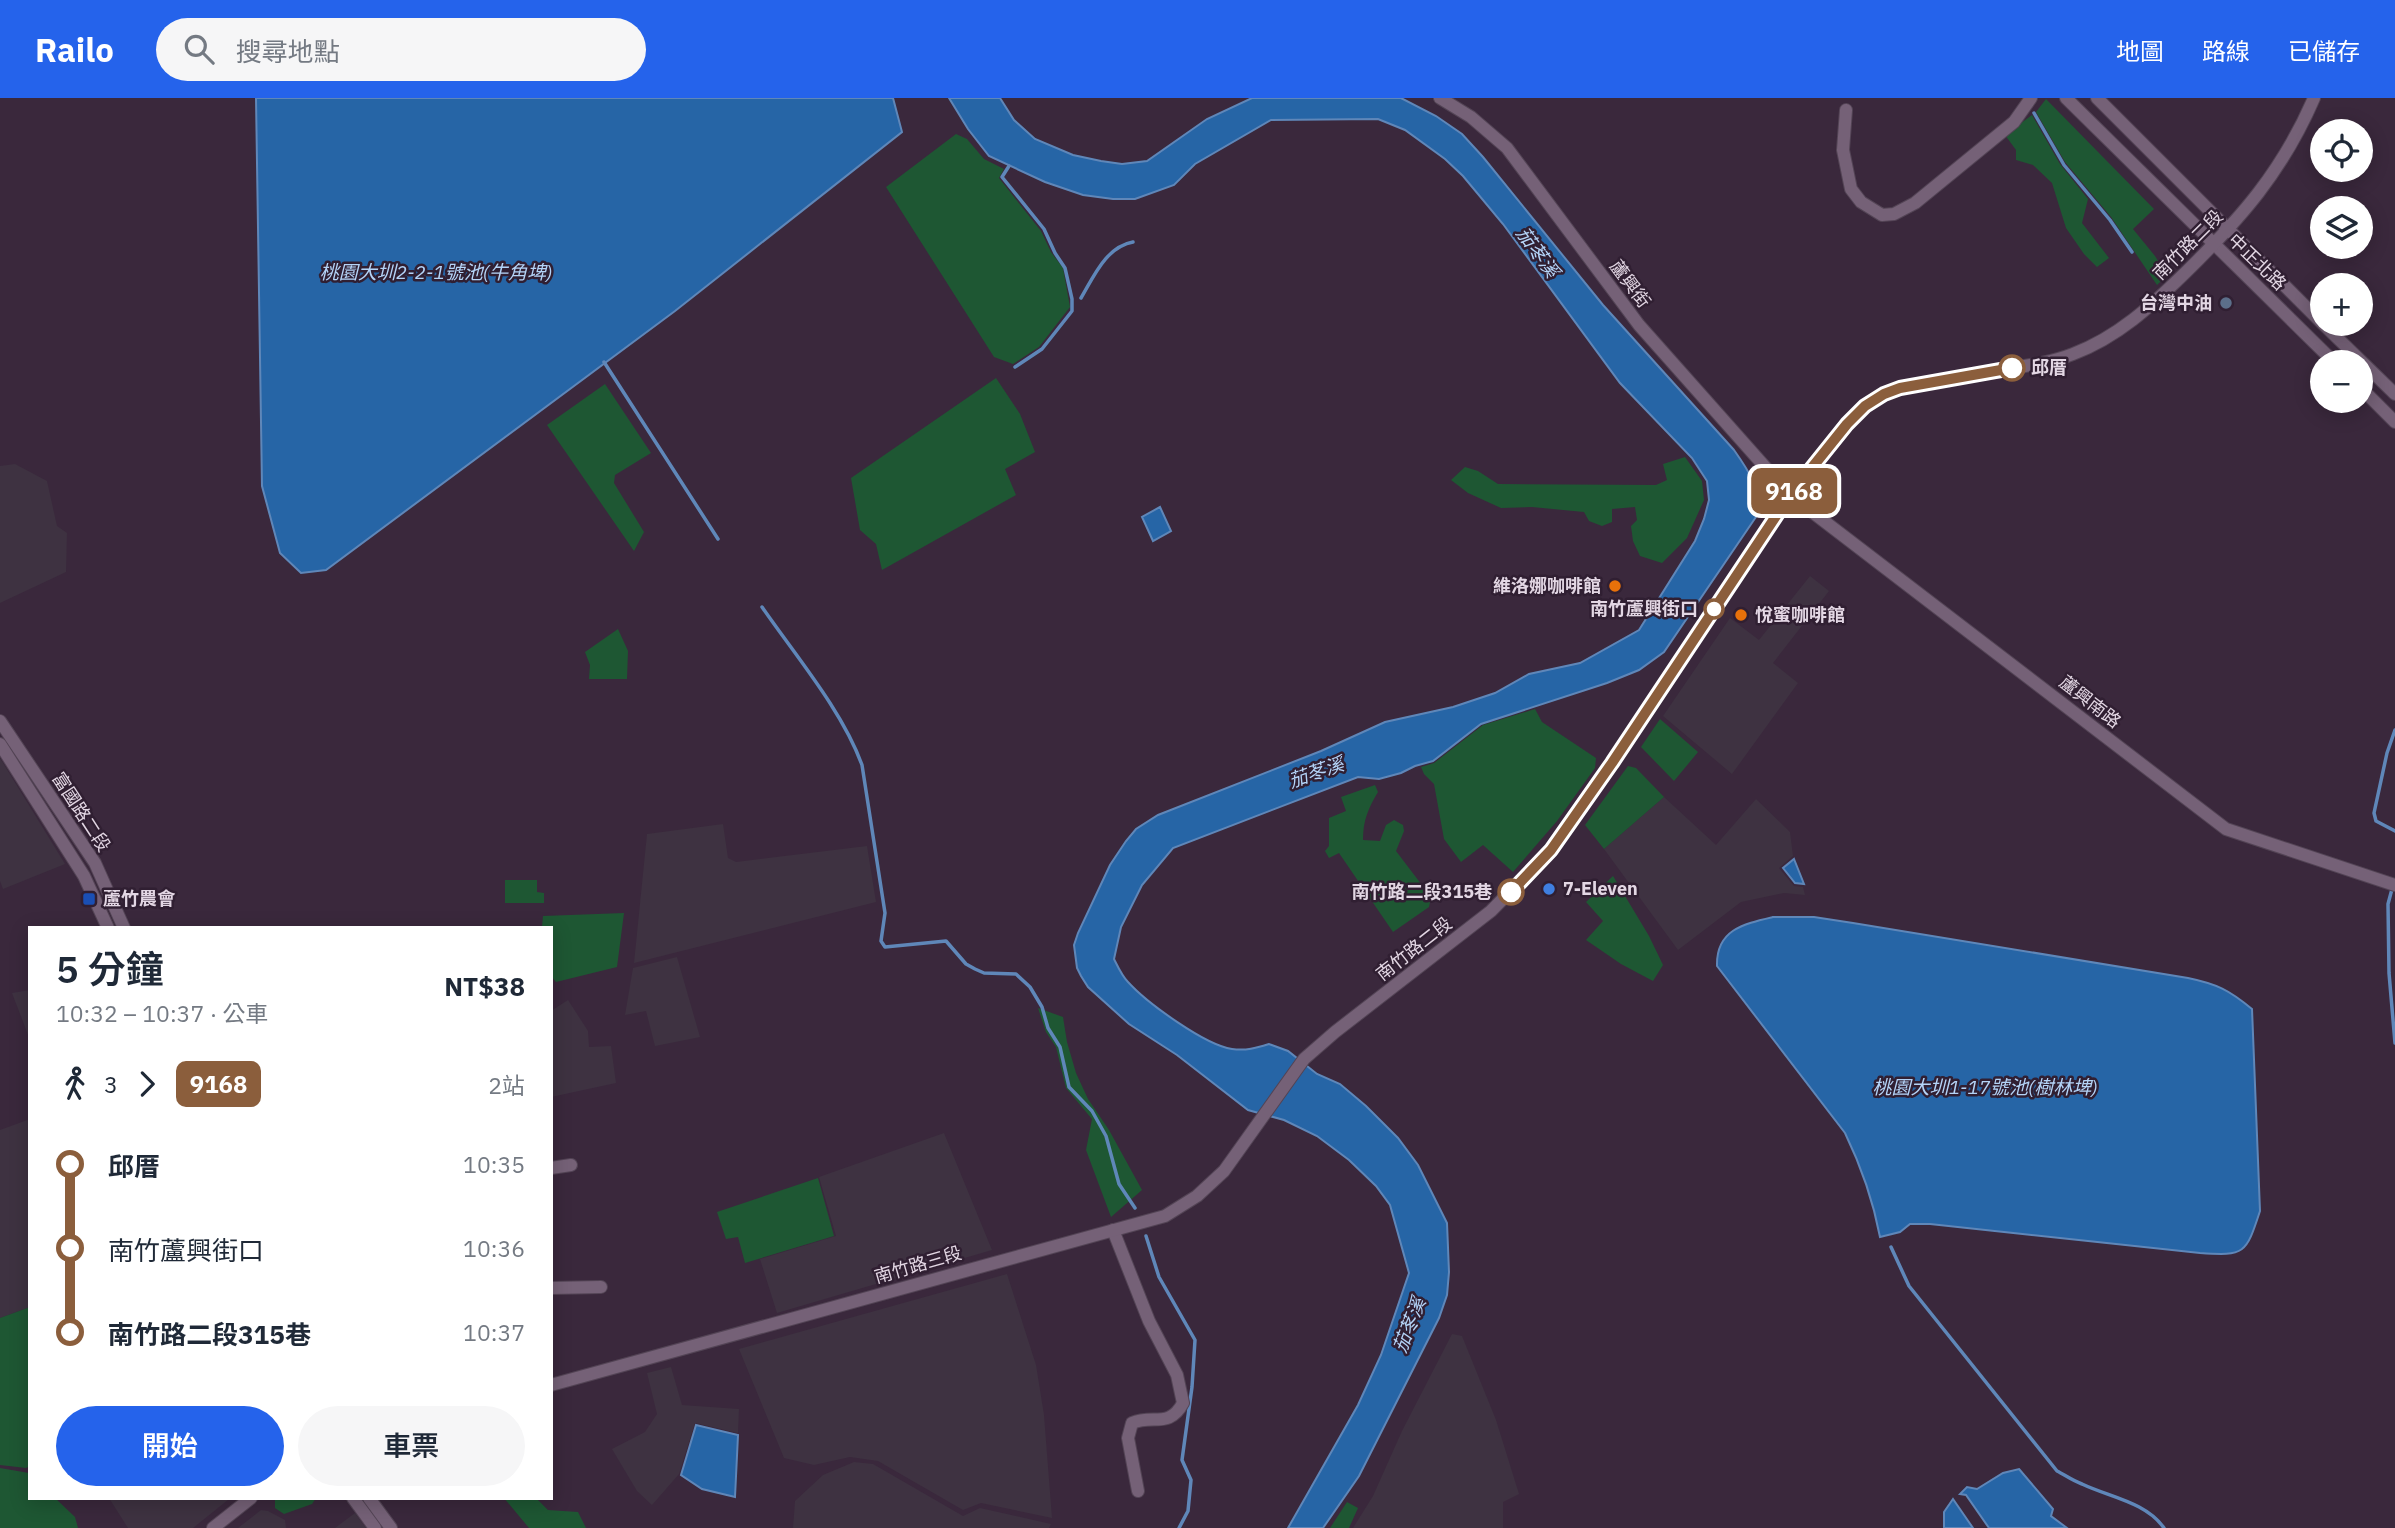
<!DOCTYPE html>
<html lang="zh-TW">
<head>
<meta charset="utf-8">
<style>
	body { margin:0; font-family:"IBM Plex Sans","Noto Sans TC",sans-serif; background:#f6f6f7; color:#1f2937; height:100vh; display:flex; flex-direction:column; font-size:26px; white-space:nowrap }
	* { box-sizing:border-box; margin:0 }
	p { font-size:23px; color:#747a83 }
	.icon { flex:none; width:38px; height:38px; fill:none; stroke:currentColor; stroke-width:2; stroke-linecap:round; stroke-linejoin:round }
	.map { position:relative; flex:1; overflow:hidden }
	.panel { position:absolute; left:28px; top:828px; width:525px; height:574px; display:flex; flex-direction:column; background:#fff; border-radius:0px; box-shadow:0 4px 18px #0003 }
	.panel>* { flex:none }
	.badge { padding:0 14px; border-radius:10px; font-size:24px; line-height:46px }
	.buttons { position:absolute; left:2310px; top:21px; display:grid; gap:14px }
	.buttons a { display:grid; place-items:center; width:63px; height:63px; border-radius:50%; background:#fff; box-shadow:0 4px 18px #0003; font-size:35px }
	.map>.badge { position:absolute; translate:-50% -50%; box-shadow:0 0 0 4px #fff }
	.legs { display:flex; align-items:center; gap:10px; height:77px; padding:0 28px; font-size:23px }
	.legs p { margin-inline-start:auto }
	.overview { display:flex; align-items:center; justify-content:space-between; height:119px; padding:0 28px }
	h1 { font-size:38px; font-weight:600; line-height:52px }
	.cta { display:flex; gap:14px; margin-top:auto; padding:14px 28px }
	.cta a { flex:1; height:80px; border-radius:42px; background:#2563eb; color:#fff; font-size:28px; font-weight:600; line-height:80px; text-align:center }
	.cta a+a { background:#f6f6f7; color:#1f2937 }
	ul { padding:0 28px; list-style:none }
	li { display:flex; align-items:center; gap:24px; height:84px; font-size:26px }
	li i { display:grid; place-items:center; width:10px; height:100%; margin:0 9px; background:currentColor }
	li i::after { content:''; width:18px; height:18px; margin:-9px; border:5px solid; border-radius:50%; background:#fff }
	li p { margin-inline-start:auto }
	li:first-child i { background:linear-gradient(#0000 50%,currentColor 0) }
	li:last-child i { background:linear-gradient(currentColor 50%,#0000 0) }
	header { display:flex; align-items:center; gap:42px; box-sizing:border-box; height:98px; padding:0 35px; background:#2563eb; color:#fff }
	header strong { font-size:33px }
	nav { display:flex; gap:38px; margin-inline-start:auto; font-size:24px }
	.search { width:490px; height:63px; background:#f6f6f7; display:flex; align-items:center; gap:18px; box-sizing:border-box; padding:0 24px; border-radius:38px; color:#747a83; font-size:26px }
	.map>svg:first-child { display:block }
	.industrial { fill:#3e3241 }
	.green { fill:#1e5733 }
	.water { fill:#2665a6; stroke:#5f87b9; stroke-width:2 }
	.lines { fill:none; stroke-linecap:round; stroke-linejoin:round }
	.stream { stroke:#5f87b9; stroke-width:3.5 }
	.minor-casing { stroke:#534455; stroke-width:14 }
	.minor { stroke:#756177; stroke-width:12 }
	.line-1-casing { stroke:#fff; stroke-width:16 }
	.line-1 { stroke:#8b5e3c; stroke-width:10 }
	.service-dot { fill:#5c6f8a; stroke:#301f32; stroke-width:2.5 }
	.stop-1-dot { fill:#fff; stroke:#8b5e3c; stroke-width:3.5 }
	.food-dot { fill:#e8710a; stroke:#301f32; stroke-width:2.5 }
	.shop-dot { fill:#3f7fe0; stroke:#301f32; stroke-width:2.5 }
	.transit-dot { fill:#1a4fb4; stroke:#301f32; stroke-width:2.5 }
	.labels { text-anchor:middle; stroke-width:5; stroke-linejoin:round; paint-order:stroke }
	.street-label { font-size:18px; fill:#e3d7e4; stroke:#301f32 }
	.poi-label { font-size:18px; font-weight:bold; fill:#e3d7e4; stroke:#301f32; text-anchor:start }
	.stop-label { font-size:18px; font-weight:bold; fill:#e3d7e4; stroke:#301f32; text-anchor:end }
	.water-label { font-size:19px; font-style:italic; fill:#b4d4f8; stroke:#301f32 }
</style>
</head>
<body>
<header>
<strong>Railo</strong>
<div class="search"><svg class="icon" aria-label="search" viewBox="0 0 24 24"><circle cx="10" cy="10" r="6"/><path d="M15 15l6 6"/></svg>搜尋地點</div>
<nav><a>地圖</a><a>路線</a><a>已儲存</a></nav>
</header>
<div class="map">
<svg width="2395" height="1430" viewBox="0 0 2395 1430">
	<rect width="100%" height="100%" fill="#3a283c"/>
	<g class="industrial">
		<path d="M 15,366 L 47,383 L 57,428 L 67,435 L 66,474 L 0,505 L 0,368 Z"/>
		<path d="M 1810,478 L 1829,493 L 1773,565 L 1798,585 L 1732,676 L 1663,618 L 1730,520 L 1759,542 Z"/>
		<path d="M 0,660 L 65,766 L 3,791 L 0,783 Z"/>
		<path d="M 1664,699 L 1716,747 L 1756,701 L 1790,734 L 1793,758 L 1779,770 L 1794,788 L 1803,789 L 1805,797 L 1784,795 L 1741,804 L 1678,852 L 1604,751 Z"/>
		<path d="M 723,726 L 728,760 L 736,764 L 867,748 L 876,804 L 634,865 L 647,736 Z"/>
		<path d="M 677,859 L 700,939 L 655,948 L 646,913 L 625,917 L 633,870 Z"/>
		<path d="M 30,892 L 30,942 L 12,895 Z"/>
		<path d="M 568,902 L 588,933 L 589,949 L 611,948 L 616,985 L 551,999 L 551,913 Z"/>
		<path d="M 30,1021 L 30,1209 L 0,1220 L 0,1032 Z"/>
		<path d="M 944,1035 L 992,1152 L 777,1215 L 760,1161 L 836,1138 L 819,1079 Z"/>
		<path d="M 1007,1176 L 1036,1267 L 1044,1317 L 1052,1420 L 981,1405 L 963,1412 L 878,1363 L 850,1359 L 814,1367 L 784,1360 L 739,1251 Z"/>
		<path d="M 1452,1236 L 1462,1238 L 1496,1322 L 1519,1396 L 1503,1404 L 1503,1430 L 1353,1430 L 1373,1398 L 1402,1333 Z"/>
		<path d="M 671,1269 L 682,1307 L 739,1311 L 738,1335 L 695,1325 L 679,1376 L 652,1407 L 637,1393 L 612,1351 L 645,1334 L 657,1316 L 647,1275 Z"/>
		<path d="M 854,1364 L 873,1366 L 963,1418 L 980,1410 L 1051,1426 L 1049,1430 L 793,1430 L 795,1403 L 823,1377 Z"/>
		<path d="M 109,1400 L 228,1400 L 229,1401 L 193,1430 L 128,1430 Z"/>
		<path d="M 261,1412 L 268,1413 L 285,1422 L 286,1430 L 238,1430 Z"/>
		<path d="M 355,1415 L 366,1430 L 335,1430 Z"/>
	</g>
	<g class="green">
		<path d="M 2046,1 L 2154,111 L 2133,131 L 2155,158 L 2167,177 L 2157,187 L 2111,119 L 2065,64 L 2036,14 Z"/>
		<path d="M 2032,17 L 2060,66 L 2088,101 L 2082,125 L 2109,160 L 2097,169 L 2084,156 L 2066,130 L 2052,85 L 2033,67 L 2016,62 L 2016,52 L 2005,37 Z"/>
		<path d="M 956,36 L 967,41 L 984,61 L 1004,71 L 999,80 L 1041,133 L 1051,154 L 1063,170 L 1070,209 L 1039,249 L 1013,266 L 994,259 L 886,89 Z"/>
		<path d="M 996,280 L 1020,316 L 1035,354 L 1005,371 L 1016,397 L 882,472 L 876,446 L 860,432 L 851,380 Z"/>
		<path d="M 605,286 L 651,355 L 615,377 L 614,385 L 644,434 L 634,453 L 547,327 Z"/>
		<path d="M 1685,359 L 1702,383 L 1704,402 L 1687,440 L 1662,465 L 1640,458 L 1633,443 L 1631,428 L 1637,422 L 1635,409 L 1612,411 L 1612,424 L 1602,428 L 1589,423 L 1584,414 L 1532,409 L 1501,410 L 1468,395 L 1451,382 L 1465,369 L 1478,373 L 1498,386 L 1656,387 L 1667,382 L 1663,366 Z"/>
		<path d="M 618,531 L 628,553 L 627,581 L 589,581 L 590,567 L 585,554 Z"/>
		<path d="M 1535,611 L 1542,624 L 1596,660 L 1595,670 L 1557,723 L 1513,774 L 1483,747 L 1461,764 L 1444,741 L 1434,686 L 1424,676 L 1421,669 L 1434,665 L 1483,627 Z"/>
		<path d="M 1660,621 L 1698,654 L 1674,683 L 1641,649 Z"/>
		<path d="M 1628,668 L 1636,670 L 1664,699 L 1604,751 L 1585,727 Z"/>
		<path d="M 1375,687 L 1378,694 C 1368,711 1363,722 1363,742 L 1380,743 L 1386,727 L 1394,722 L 1403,727 L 1404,733 L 1396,753 L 1431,799 L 1429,809 L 1393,834 L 1339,755 L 1329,760 L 1325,753 L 1329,748 L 1329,720 L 1346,713 L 1341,699 Z"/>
		<path d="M 1613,778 L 1649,838 L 1663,867 L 1653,883 L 1621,866 L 1586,842 L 1603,823 L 1586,804 Z"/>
		<path d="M 505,782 L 537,782 L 537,794 L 544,795 L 544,805 L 505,805 Z"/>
		<path d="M 624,815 L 617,869 L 556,884 L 551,878 L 551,830 L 542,829 L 543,818 Z"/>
		<path d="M 1038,910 L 1063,919 L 1067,944 L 1076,975 L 1088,1001 L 1109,1032 L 1142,1092 L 1111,1119 L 1086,1052 L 1092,1021 L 1066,990 L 1056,949 L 1046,934 Z"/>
		<path d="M 818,1080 L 834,1138 L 745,1165 L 738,1139 L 726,1141 L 717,1114 Z"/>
		<path d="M 30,1209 L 30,1368 L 26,1370 L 0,1367 L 0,1220 Z"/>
		<path d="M 0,1370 L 29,1375 L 30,1400 L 55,1400 L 75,1419 L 78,1430 L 0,1430 Z"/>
		<path d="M 275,1400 L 316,1400 L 312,1406 L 284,1416 L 275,1410 Z"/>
		<path d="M 504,1400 L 536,1400 L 548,1412 L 578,1414 L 586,1430 L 529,1430 Z"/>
		<path d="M 1347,1404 L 1358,1410 L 1349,1430 L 1330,1430 Z"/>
	</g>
	<g class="water">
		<path d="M 256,0 L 893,0 L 902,34 L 675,213 L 326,472 L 301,475 L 280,455 L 262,388 Z"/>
		<path d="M 949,0 L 1000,0 L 1014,22 L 1035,41 L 1073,57 L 1101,63 L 1122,66 L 1147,63 L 1207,21 L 1252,0 L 1401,0 L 1436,18 L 1462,36 L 1483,59 L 1603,207 L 1734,352 C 1751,376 1758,387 1758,416 L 1664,554 L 1639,572 L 1607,585 L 1481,626 L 1433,663 L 1415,668 L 1401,675 L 1379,681 L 1358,679 L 1173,750 L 1142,787 L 1121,829 L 1114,861 C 1118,869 1122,878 1128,884 C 1147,905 1205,947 1232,951 C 1246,953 1256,950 1269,946 L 1288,953 L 1317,976 L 1340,986 L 1366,1008 L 1398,1040 L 1418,1067 L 1447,1125 L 1449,1174 L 1447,1197 L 1439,1220 L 1359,1378 L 1323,1430 L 1288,1430 L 1358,1307 L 1381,1257 L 1409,1175 L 1390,1107 L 1376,1088 L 1349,1062 L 1317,1038 L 1284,1022 L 1248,1012 L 1177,957 L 1129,926 L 1088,889 L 1081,878 L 1077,870 L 1074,847 L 1078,835 L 1110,767 L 1126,743 L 1136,731 L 1158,717 L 1321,653 L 1385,624 L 1453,609 L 1495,595 L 1529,576 L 1580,565 L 1639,532 L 1695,443 L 1704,421 L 1709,402 L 1707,383 L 1692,360 L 1620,285 L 1503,126 L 1463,78 L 1445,61 L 1405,32 L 1378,21 L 1271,22 L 1195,66 L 1174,87 L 1135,101 L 1113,101 L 1083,97 L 1045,84 L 989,58 L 968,31 Z"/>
		<path d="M 1160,409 L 1171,433 L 1153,443 L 1142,419 Z"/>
		<path d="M 1794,761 L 1804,786 L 1795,785 L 1783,770 Z"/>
		<path d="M 1773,819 L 1814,819 L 1853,825 L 2188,880 C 2217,886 2229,892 2252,911 L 2260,1113 C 2246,1156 2245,1158 2200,1155 L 1930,1126 L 1910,1126 L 1900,1134 L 1880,1139 C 1873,1102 1861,1068 1845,1035 L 1717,868 C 1716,832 1743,826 1773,819 Z"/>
		<path d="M 696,1327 L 738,1337 L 735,1399 L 702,1391 L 681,1377 Z"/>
		<path d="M 2019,1371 L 2053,1411 L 2051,1418 L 2067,1430 L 1989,1430 L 1966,1397 L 1960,1396 L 1967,1389 L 1977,1391 L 2003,1375 Z"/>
		<path d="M 1953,1401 L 1973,1430 L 1944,1430 L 1944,1414 Z"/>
	</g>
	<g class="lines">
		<g class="stream">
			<path d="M 2034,15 L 2064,67 L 2110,122 L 2132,154"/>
			<path d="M 1009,68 L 1002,79 L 1044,131 L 1055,155 L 1065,170 L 1072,201 L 1072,213 L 1042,251 L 1015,269"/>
			<path d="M 1081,200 C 1094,178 1106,149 1133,144"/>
			<path d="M 604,264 L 718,441"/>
			<path d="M 762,509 C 795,557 842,612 862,667 L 885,815 L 881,843 L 885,849 L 946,843 L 966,866 L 975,871 L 984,875 L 1016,876 L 1030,889 L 1042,909 L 1048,930 L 1060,949 L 1069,989 L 1092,1013 L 1106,1038 L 1119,1086 L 1135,1110"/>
			<path d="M 2395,632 L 2387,655 L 2374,715 L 2376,723 L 2395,733"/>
			<path d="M 2392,791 L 2388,806 L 2389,875 L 2395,945"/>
			<path d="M 1146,1138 L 1159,1179 L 1195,1242 L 1192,1289 L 1182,1362 L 1191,1382 L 1188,1413 L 1179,1430"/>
			<path d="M 1891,1149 L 1909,1188 L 2057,1373 C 2065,1377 2073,1383 2082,1386 C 2109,1399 2146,1404 2164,1430"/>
		</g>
		<defs>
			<g id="minor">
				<path d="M 1440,0 L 1471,19 L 1507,50 L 1639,227 L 1790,397 L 2226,731 L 2395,787"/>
				<path d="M 2066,0 L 2334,264"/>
				<path d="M 2097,0 L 2322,225"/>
				<path d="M 1846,12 L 1843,52 L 1851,91 L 1861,104 L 1882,117 L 1894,116 L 1915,105 L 2014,24 L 2031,0"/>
				<path d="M 2323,226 L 2395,296"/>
				<path d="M 2361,290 L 2395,324"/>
				<path d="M 0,623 L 95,765 L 124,830"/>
				<path d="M 0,646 L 84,778 L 108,830"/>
				<path d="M 551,1070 L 571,1067"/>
				<path d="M 1113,1132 L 1149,1223 L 1177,1277 L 1183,1305 C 1169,1331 1153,1316 1132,1325 L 1128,1340 L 1138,1393"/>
				<path d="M 551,1190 L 601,1189"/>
				<path d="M 551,1287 L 1165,1118 L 1197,1098 L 1224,1073 L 1304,961 L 1335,934 L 1491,813 L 1551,752 L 1612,665 L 1790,397 L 1848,326 L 1865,308 L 1884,296 L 1900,290 C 1934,284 1967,278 2000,272 C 2024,268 2050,265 2073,256 C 2118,239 2151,208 2185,175 C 2241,120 2282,74 2314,0"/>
				<path d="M 353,1400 L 375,1430"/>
				<path d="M 369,1400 L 391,1430"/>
				<path d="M 213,1430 L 251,1400"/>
			</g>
		</defs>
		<use href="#minor" class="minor-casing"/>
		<use href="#minor" class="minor"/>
	</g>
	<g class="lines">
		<defs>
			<path id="line-1" d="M 1511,794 L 1551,752 L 1612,665 L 1790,397 L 1847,326 L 1865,308 L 1884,296 L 1900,290 L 2012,270"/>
		</defs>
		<use href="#line-1" class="line-1-casing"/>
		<use href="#line-1" class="line-1"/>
	</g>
	<circle class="service-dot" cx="2226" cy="205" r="7"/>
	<g class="stop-1-dot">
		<circle cx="2012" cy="270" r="12"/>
		<circle cx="1714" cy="511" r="9"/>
		<circle cx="1511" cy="794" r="12"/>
	</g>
	<g class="food-dot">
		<circle cx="1615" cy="488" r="7"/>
		<circle cx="1741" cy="517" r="7"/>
	</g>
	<circle class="shop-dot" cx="1549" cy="791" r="7"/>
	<rect class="transit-dot" x="82" y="794" width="14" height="14" rx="3.5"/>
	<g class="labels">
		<g class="street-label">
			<text transform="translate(2188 147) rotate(-45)" y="6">南竹路二段</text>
			<text transform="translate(2257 164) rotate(44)" y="6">中正北路</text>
			<text transform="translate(1630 186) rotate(53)" y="6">蘆興街</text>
			<text transform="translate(2090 604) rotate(38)" y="6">蘆興南路</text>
			<text transform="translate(81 714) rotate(57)" y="6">富國路二段</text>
			<text transform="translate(1414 851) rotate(-38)" y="6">南竹路二段</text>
			<text transform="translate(918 1167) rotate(-16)" y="6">南竹路三段</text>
		</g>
		<g class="poi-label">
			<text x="2212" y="211" text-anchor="end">台灣中油</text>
			<text x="1601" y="494" text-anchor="end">維洛娜咖啡館</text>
			<text x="1755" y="523">悅蜜咖啡館</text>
			<text x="1563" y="797">7-Eleven</text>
			<text x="103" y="807">蘆竹農會</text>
		</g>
		<g class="stop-label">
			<text x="2031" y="276" text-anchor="start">邱厝</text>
			<text x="1698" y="517">南竹蘆興街口</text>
			<text x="1492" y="800">南竹路二段315巷</text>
		</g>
		<g class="water-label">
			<text transform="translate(1538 154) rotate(54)" y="7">茄苳溪</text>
			<text x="436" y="181">桃園大圳2-2-1號池(牛角埤)</text>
			<text transform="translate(1316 674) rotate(-19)" y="7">茄苳溪</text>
			<text x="1985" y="996">桃園大圳1-17號池(樹林埤)</text>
			<text transform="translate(1409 1227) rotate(-69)" y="7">茄苳溪</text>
		</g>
	</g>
</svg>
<div class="buttons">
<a><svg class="icon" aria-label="locate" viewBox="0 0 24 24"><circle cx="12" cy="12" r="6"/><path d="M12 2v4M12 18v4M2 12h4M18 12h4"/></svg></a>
<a><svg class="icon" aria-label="layers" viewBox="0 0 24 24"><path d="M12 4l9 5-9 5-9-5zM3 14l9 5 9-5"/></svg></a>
<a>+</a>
<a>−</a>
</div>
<b class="badge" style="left:1794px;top:393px;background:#8b5e3c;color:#fff">9168</b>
<section class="panel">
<div class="overview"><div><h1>5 分鐘</h1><p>10:32 – 10:37 · 公車</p></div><b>NT$38</b></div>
<div class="legs"><svg class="icon" aria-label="walk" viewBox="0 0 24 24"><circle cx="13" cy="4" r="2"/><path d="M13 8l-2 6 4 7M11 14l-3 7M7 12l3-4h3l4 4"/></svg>3<svg class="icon" aria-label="forward" viewBox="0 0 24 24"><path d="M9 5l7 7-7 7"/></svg><b class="badge" style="background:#8b5e3c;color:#fff">9168</b><p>2站</p></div>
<ul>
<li><i style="color:#8b5e3c"></i><b>邱厝</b><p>10:35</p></li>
<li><i style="color:#8b5e3c"></i><span>南竹蘆興街口</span><p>10:36</p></li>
<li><i style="color:#8b5e3c"></i><b>南竹路二段315巷</b><p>10:37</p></li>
</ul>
<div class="cta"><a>開始</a><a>車票</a></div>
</section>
</div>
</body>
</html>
